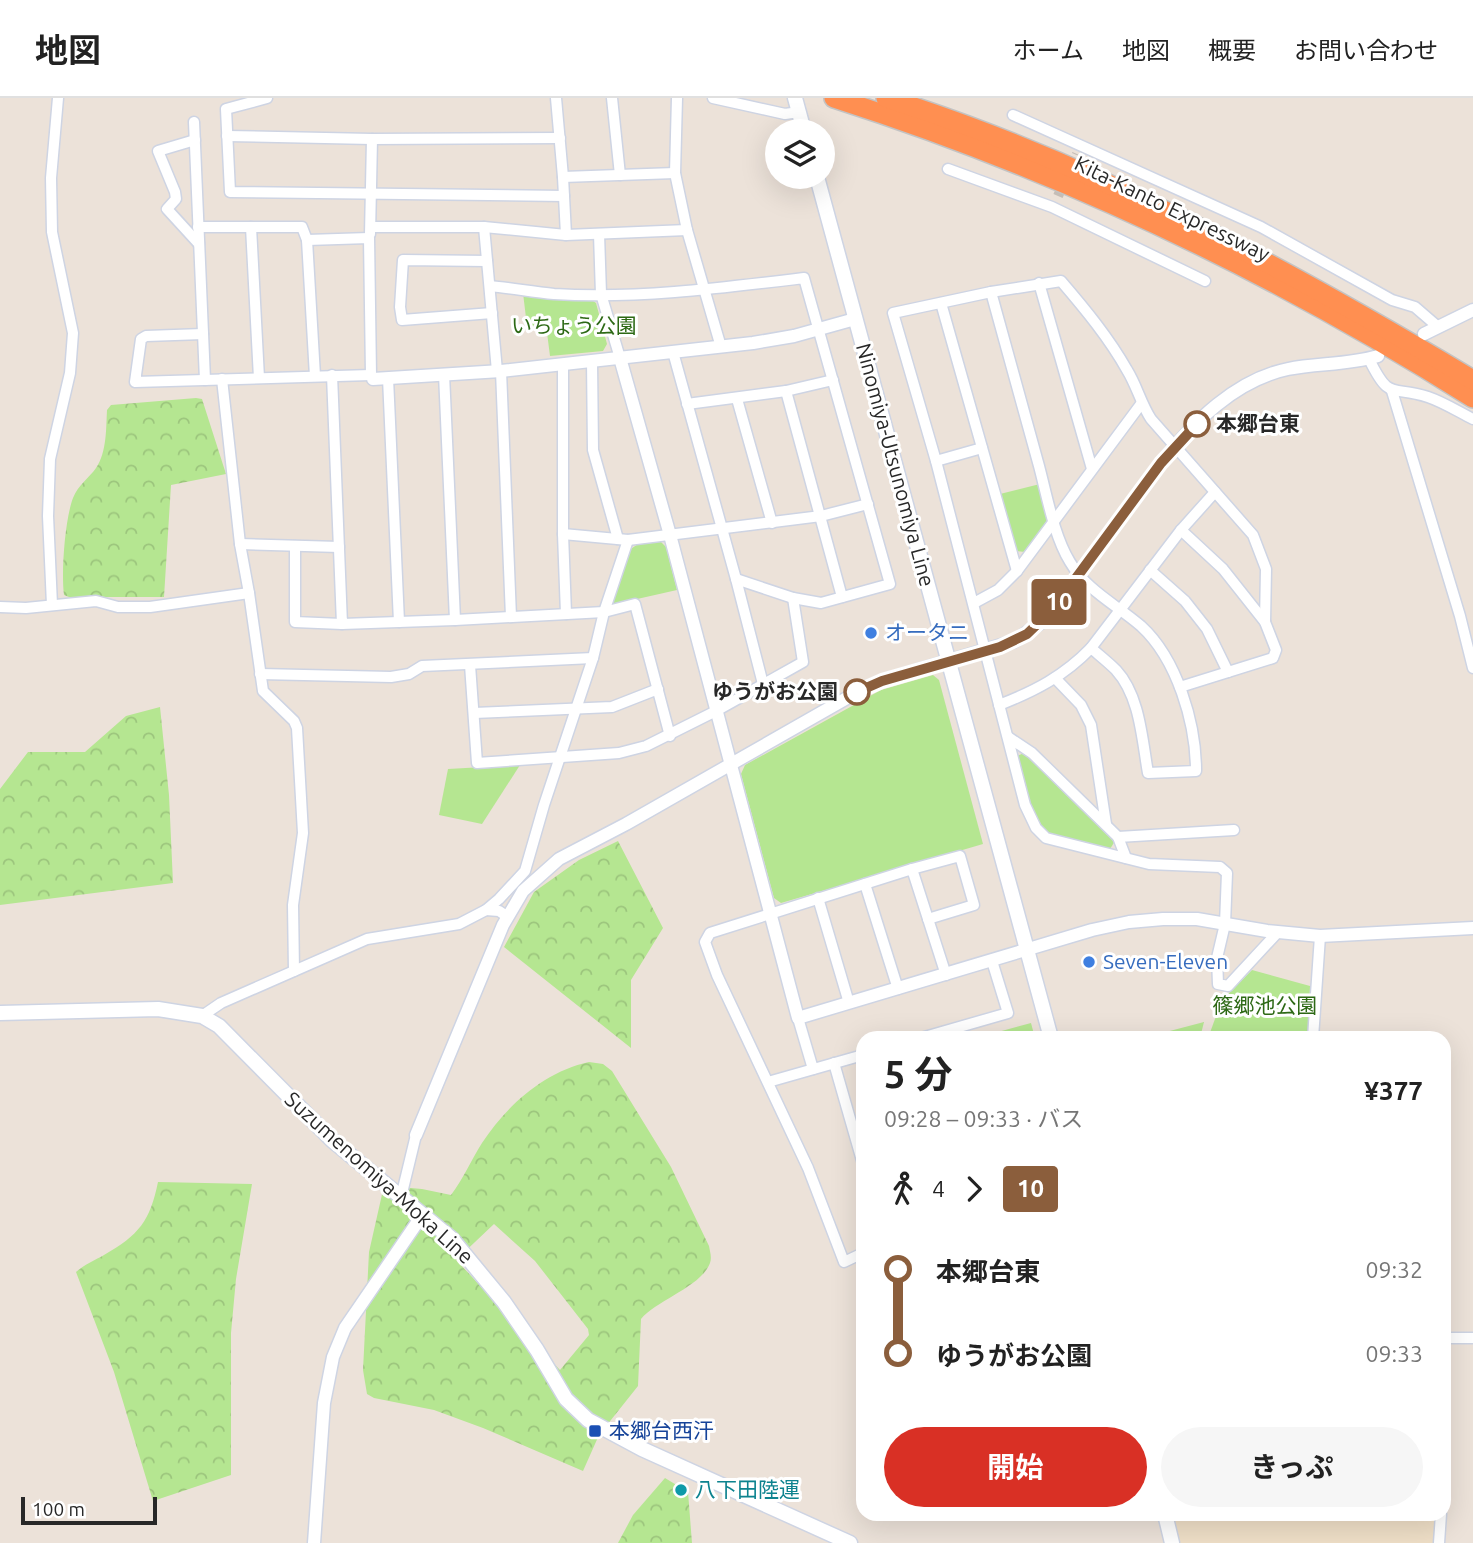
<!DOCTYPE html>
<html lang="ja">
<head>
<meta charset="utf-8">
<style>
	body { margin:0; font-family:Ubuntu,"Noto Sans JP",sans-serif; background:#f6f6f6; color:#222; height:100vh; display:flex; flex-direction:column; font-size:26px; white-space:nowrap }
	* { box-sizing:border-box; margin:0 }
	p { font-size:23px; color:#767676 }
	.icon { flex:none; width:38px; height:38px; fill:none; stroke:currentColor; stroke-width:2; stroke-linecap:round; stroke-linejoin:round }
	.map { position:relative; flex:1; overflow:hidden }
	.side { position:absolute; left:856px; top:933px; width:595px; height:490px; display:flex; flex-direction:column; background:#fff; border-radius:21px; box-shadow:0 7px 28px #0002 }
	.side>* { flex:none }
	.badge { padding:0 14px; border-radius:5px; font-size:24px; line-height:46px }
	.tools { position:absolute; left:765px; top:21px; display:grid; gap:14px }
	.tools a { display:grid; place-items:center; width:70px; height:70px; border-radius:50%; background:#fff; box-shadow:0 7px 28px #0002; font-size:35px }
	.scale { position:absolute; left:21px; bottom:18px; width:136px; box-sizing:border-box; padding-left:7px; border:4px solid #282828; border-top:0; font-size:19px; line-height:24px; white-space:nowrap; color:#282828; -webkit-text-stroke:5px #fff; paint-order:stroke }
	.map>.badge { position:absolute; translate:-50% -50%; box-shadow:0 0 0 4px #fff }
	.legs { display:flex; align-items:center; gap:10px; height:77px; padding:0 28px; font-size:23px }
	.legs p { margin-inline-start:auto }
	.headline { display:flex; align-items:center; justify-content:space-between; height:119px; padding:0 28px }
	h1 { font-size:38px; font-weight:700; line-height:52px }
	.action { display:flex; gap:14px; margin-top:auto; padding:14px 28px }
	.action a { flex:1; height:80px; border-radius:42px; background:#d93025; color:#fff; font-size:28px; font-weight:700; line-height:80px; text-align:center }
	.action a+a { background:#f6f6f6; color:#222 }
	ul { padding:0 28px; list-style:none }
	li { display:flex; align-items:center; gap:24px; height:84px; font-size:26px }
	li i { display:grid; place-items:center; width:10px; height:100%; margin:0 9px; background:currentColor }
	li i::after { content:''; width:18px; height:18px; margin:-9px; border:5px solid; border-radius:50%; background:#fff }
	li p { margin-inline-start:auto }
	li:first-child i { background:linear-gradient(#0000 50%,currentColor 0) }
	li:last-child i { background:linear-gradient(currentColor 50%,#0000 0) }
	header { display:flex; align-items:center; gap:42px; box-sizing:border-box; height:98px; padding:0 35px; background:#fff; border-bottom:2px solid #e0e0e0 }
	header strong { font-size:33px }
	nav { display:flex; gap:38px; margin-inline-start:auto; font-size:24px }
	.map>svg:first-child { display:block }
	.education { fill:#efdfc7 }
	.forest { fill:url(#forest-crowns); fill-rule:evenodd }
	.park { fill:#b5e691 }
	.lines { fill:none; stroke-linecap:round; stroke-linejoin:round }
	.minor-tunnel { stroke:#c5bdb6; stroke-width:10; stroke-dasharray:10 5; stroke-linecap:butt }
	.minor-casing { stroke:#ced4e3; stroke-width:13 }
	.tertiary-casing { stroke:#ced4e3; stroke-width:15 }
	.secondary-casing { stroke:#ced4e3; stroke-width:17 }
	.motorway-casing { stroke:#c3c3c3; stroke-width:22 }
	.minor { stroke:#fff; stroke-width:10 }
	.tertiary { stroke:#fff; stroke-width:12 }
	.secondary { stroke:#fff; stroke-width:14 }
	.motorway { stroke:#ff8f51; stroke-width:19 }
	.line-1-casing { stroke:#fff; stroke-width:16 }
	.line-1 { stroke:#8b5e3c; stroke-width:10 }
	.stop-1-dot { fill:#fff; stroke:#8b5e3c; stroke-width:3.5 }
	.shop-dot { fill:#3f7fe0; stroke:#fff; stroke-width:2.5 }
	.transit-dot { fill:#1a4fb4; stroke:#fff; stroke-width:2.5 }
	.culture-dot { fill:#0f9aa8; stroke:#fff; stroke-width:2.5 }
	.labels { text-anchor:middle; stroke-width:6; stroke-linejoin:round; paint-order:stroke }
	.street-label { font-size:21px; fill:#282828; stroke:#fff }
	.park-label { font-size:21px; fill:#2d6915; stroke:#fff }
	.stop-label { font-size:21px; font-weight:bold; fill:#282828; stroke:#fff; text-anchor:start }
	.shop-label { font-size:21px; fill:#366cbe; stroke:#fff; text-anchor:start }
	.transit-label { font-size:21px; fill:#164399; stroke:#fff; text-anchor:start }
	.culture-label { font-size:21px; fill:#0d838f; stroke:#fff; text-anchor:start }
</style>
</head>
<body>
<header>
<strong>地図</strong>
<nav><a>ホーム</a><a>地図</a><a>概要</a><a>お問い合わせ</a></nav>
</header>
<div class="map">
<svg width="1473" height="1445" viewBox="0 0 1473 1445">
	<defs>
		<pattern id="forest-crowns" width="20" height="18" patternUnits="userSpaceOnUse" patternTransform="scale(1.75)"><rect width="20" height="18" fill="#b5e691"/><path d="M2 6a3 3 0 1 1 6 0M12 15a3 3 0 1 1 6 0" fill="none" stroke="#9cc57d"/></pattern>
	</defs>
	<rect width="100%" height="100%" fill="#ece2d9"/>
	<path class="education" d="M 1172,1416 L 1438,1416 L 1436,1445 L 1178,1445 Z"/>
	<g class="forest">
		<path d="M 196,300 L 202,301 L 226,376 L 171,387 L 164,499 L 69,499 L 64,497 C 61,474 65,421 73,400 C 78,387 89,380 96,370 C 107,354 106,330 107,312 L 111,307 Z"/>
		<path d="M 160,609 L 169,697 L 173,785 L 0,807 L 0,691 L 28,654 L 85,654 L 126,618 Z"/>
		<path d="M 618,743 L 663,830 L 631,882 L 631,950 L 504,849 L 534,794 L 579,762 Z"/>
		<path d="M 1204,924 L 1200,940 L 1143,940 Z"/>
		<path d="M 1031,925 L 1035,940 L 976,940 Z"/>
		<path d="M 589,964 L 603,966 L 612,973 L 671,1069 L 709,1148 C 710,1154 712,1159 710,1165 C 702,1188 657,1202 641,1221 L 638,1288 L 599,1337 L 583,1373 L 483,1330 L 434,1312 L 374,1300 L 367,1296 L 363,1272 L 369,1154 L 383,1092 L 388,1088 L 422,1091 L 451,1097 C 464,1080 471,1062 482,1045 C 507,1007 544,974 589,964 ZM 494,1126 L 535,1163 L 588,1231 L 589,1237 L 560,1272 L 456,1162 Z"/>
		<path d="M 158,1084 L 252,1086 L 236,1181 L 231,1235 L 231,1377 L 153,1403 L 114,1274 L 76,1174 C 84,1167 95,1162 104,1157 C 139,1137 150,1123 158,1084 Z"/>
		<path d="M 665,1380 L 688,1394 L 692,1445 L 618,1445 L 633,1417 Z"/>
	</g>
	<g class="park">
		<path d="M 523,195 L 590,201 L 596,205 L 607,246 L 603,253 L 550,258 L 546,227 L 527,228 Z"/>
		<path d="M 1040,386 C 1052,427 1050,421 1025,454 L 1016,453 L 1000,396 Z"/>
		<path d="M 660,443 L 666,449 L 677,492 L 615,506 L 612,504 L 628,453 L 638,446 Z"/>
		<path d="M 933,577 L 939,582 L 983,746 L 781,805 L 774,800 L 741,676 L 745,667 L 881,592 Z"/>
		<path d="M 1024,655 L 1115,743 L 1110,751 C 1092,746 1055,742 1042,731 C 1029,720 1022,676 1017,658 Z"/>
		<path d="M 520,667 L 482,726 L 439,717 L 448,671 Z"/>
		<path d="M 1252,872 L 1310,888 L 1309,940 L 1208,940 L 1222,902 Z"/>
	</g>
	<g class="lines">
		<path class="minor-tunnel" d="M 1058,98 L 1077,56"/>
		<defs>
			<g id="minor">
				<path d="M 267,0 L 226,11 L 230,94 L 564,98"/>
				<path d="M 556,0 L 563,79 L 566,137"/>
				<path d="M 612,0 L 620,77"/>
				<path d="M 677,0 L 675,75 L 687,132 L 721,249"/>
				<path d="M 713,0 L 785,16 L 799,14"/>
				<path d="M 1013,17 L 1261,129 L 1392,202 L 1415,209 L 1437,228"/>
				<path d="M 194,24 L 205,282"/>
				<path d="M 227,38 L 372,41 L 560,40"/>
				<path d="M 195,42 L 158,53 L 175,94 L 176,101 L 167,111 L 199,146"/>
				<path d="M 948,71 L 1052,109 L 1205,183"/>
				<path d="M 563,79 L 675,75"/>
				<path d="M 198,129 L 302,129 L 307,142 L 369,140 L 371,277 L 373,281"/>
				<path d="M 251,129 L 259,280"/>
				<path d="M 371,129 L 484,129 L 566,137 L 687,132"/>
				<path d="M 484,129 L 497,273"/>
				<path d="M 370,136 L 372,41"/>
				<path d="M 599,136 L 601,196 L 620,260"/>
				<path d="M 307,142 L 315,278"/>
				<path d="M 487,163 L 403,162 L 400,209 L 402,222 L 492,215"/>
				<path d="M 1039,185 L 1092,371"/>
				<path d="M 490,188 C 511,190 533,194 554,196 C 637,201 722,190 804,180 L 890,486 L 821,505 L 793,500 L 736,481"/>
				<path d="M 991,194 C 1007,252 1023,310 1039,368 C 1047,398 1054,438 1070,464 C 1087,493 1117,507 1141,528 C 1177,561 1196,625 1196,673 L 1148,675 C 1142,641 1140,598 1116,572 C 1108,564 1099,557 1091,550"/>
				<path d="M 941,205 L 1017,473"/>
				<path d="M 203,236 L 146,238 L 141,241 L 135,284 L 371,277"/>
				<path d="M 673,254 L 736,481 L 763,586"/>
				<path d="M 1369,261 C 1390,304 1391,287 1428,299 C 1443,304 1459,314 1473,321"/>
				<path d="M 592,263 L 593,352 L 618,441"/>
				<path d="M 563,266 L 563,436 L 566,516"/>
				<path d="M 501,273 L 511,519"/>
				<path d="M 444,276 L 455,522"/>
				<path d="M 332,277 L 342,526 L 455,522 L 604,514 L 635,506 L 670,638"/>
				<path d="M 388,280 L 399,524"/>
				<path d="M 222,281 L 240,446 L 249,495 L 263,593 L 294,623 L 297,630 L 303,735 L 293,807 L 294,873"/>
				<path d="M 786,293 L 842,499"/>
				<path d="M 1392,293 L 1460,518 L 1473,570"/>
				<path d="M 737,301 L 772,425"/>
				<path d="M 687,306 L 786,293 L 833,282"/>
				<path d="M 936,363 L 982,350"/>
				<path d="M 563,436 L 628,442 L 821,418 L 868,406"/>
				<path d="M 240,446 L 339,449"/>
				<path d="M 295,448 L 295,524 L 342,526"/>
				<path d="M 1150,472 L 1185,503 L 1207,531 L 1228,574"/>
				<path d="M 974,505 L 998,492 L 1017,473 L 1141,306"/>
				<path d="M 52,507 L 48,418 L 50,361 L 70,275 L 73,235 L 52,134 L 51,80 L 58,0"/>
				<path d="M 0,509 L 26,510 L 96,503 L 118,509 L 150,509 L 249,495"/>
				<path d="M 1265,524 L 1266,471 L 1253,437 L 1151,321 C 1141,306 1137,288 1127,272 C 1109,240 1085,211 1061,183 L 991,194 L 893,215 L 936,363 L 1025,707 L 1036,730 L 1046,740 L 1149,766 L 1220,769 L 1227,775 L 1225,826 L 1217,860 L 1218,886 L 1228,888 L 1278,834"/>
				<path d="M 470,567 L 477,665 L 619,655 L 646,648 L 716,613 L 803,564 L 793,500"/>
				<path d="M 260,576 L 391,579 L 409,576 L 422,568 L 593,560"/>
				<path d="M 1055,580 L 1081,607 L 1091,627 L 1106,726"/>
				<path d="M 1180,589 L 1273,560 L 1276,552 L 1265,524 L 1223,471 L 1181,432"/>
				<path d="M 999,607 C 1035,593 1064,578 1091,550 L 1181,432 L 1215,394"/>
				<path d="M 474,615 L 612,609 L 658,591"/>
				<path d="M 1008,639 L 1032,655 L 1118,739 L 1126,760"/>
				<path d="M 1118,739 L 1234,732"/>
				<path d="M 912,771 L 960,758 L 974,807 L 928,821"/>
				<path d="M 865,786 L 898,891"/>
				<path d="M 818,800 L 849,905"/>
				<path d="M 486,812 L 499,813 L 508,819"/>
				<path d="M 202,918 L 221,905 L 367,841 L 459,826 L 486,812 L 499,801 L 525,773 L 544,707 L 593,560 L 604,514 L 628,442"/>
				<path d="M 798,920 L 813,971"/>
				<path d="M 921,940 L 1008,915 L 992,863"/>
				<path d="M 1313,940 L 1320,838"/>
				<path d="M 834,965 L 863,1066"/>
				<path d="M 768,984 L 863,957"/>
				<path d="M 401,1099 L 416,1037"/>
				<path d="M 863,1155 L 844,1164 L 808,1070 L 717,877 L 705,844 L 710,835 L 912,771 L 946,877"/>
				<path d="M 1444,1240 L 1473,1240"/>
				<path d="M 1439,1445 L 1441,1416"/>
			</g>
			<g id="tertiary">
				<path d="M 1424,236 L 1473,212"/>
				<path d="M 620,260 L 670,437 L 798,920 L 1092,832 L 1129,824 L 1163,821 L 1197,821 L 1267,833 L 1320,838 L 1473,830"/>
				<path d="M 373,281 L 501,273 L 753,245 L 794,238 L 855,221"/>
				<path d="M 416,1037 L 503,827 L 523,793 L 559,761 L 626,726 L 861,592 L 882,583 L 1015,543 L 1039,526 L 1054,510 L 1161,365 C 1194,324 1235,282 1288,271 C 1317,265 1348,267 1378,258"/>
				<path d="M 314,1445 L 324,1305 L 333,1259 L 345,1230 L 423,1116"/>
			</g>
			<g id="secondary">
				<path d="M 795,0 L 804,33"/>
				<path d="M 817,79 L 1051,940"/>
				<path d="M 0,915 L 158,911 L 202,918 L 219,928 L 333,1043 L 452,1141 L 504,1204 L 537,1252 L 566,1301 L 588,1322 L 642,1351 L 850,1445"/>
				<path d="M 1165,1416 L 1172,1445"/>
			</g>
			<g id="motorway">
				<path d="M 834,0 C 1059,72 1274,174 1473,300"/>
				<path d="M 886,0 C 1091,64 1289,172 1473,282"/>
			</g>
		</defs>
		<use href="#minor" class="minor-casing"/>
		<use href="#tertiary" class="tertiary-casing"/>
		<use href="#secondary" class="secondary-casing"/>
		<use href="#motorway" class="motorway-casing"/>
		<use href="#minor" class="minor"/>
		<use href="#tertiary" class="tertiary"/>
		<use href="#secondary" class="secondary"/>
		<use href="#motorway" class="motorway"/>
	</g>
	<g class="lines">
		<defs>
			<path id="line-1" d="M 857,594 L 882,583 L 1000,549 L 1027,536 L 1054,510 L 1161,365 L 1197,326"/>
		</defs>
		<use href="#line-1" class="line-1-casing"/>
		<use href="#line-1" class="line-1"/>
	</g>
	<g class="stop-1-dot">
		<circle cx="1197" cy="326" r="12"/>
		<circle cx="857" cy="594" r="12"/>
	</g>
	<g class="shop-dot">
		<circle cx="871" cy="535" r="7"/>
		<circle cx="1089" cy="864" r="7"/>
	</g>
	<rect class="transit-dot" x="588" y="1326" width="14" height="14" rx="3.5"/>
	<circle class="culture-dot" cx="681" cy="1392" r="7"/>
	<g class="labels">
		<g class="street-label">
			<text transform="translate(1172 111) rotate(26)" y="7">Kita-Kanto Expressway</text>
			<text transform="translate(895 367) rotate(75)" y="7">Ninomiya-Utsunomiya Line</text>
			<text transform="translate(379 1080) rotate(42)" y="7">Suzumenomiya-Moka Line</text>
		</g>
		<g class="park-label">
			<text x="574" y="235">いちょう公園</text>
			<text x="1265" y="915">篠郷池公園</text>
		</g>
		<g class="stop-label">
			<text x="1216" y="333">本郷台東</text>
			<text x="838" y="601" text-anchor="end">ゆうがお公園</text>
		</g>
		<g class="shop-label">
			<text x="885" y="542">オータニ</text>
			<text x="1103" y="871">Seven-Eleven</text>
		</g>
		<g class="transit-label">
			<text x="609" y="1340">本郷台西汗</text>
		</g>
		<g class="culture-label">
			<text x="695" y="1399">八下田陸運</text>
		</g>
	</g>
</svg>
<div class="tools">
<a><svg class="icon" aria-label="layers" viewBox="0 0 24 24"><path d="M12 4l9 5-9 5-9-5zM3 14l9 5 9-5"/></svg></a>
</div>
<div class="scale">100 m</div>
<b class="badge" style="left:1059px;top:504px;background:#8b5e3c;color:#fff">10</b>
<section class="side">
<div class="headline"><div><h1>5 分</h1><p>09:28 – 09:33 · バス</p></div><b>¥377</b></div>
<div class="legs"><svg class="icon" aria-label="walk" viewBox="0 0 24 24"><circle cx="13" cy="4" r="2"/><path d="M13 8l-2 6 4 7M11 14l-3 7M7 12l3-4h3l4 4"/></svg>4<svg class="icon" aria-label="forward" viewBox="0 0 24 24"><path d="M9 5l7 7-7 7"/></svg><b class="badge" style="background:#8b5e3c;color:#fff">10</b></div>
<ul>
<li><i style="color:#8b5e3c"></i><b>本郷台東</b><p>09:32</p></li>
<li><i style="color:#8b5e3c"></i><b>ゆうがお公園</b><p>09:33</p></li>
</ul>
<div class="action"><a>開始</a><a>きっぷ</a></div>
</section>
</div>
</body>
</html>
